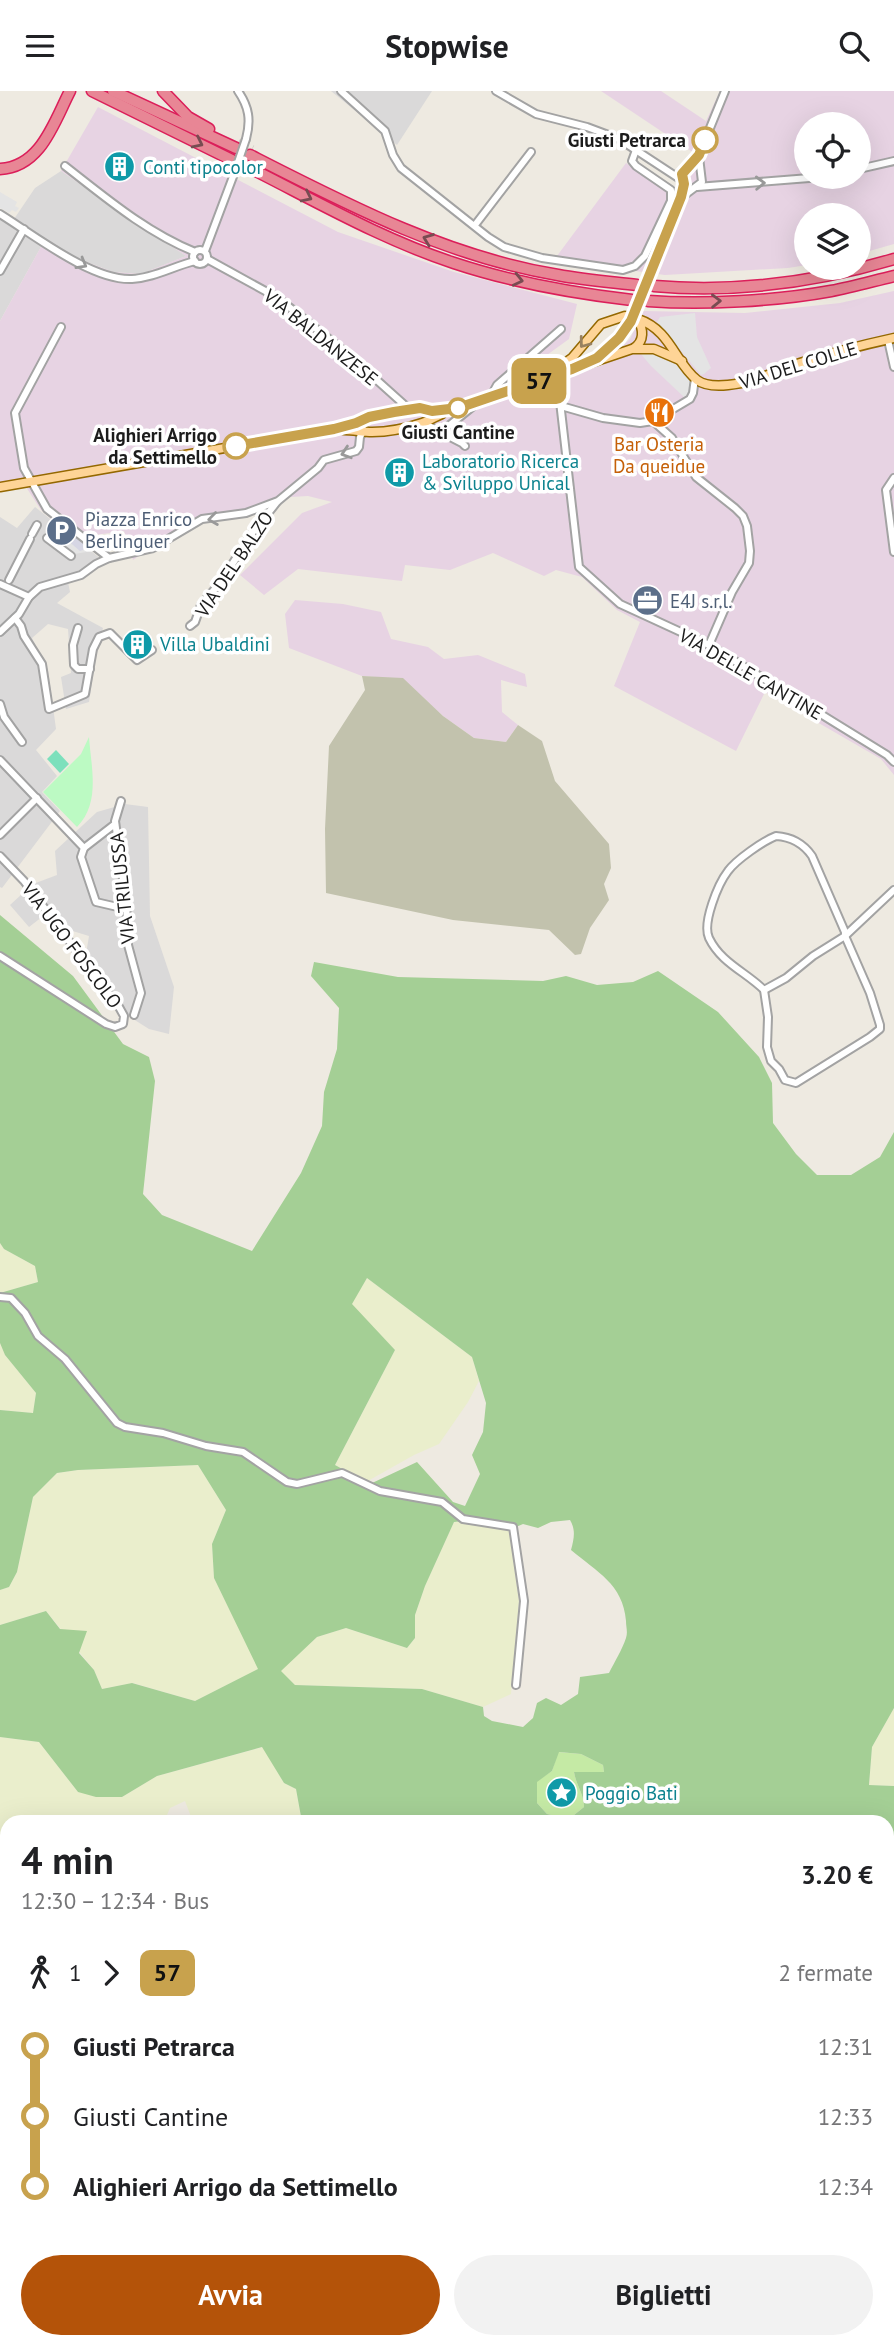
<!DOCTYPE html>
<html lang="it">
<head>
<meta charset="utf-8">
<style>
	body { margin:0; font-family:"PT Sans",sans-serif; background:#f2f2f2; color:#202124; height:100vh; display:flex; flex-direction:column; font-size:26px; white-space:nowrap }
	* { box-sizing:border-box; margin:0 }
	p { font-size:23px; color:#757577 }
	.icon { flex:none; width:38px; height:38px; fill:none; stroke:currentColor; stroke-width:2; stroke-linecap:round; stroke-linejoin:round }
	.map { position:relative; flex:1; overflow:hidden }
	.panel { position:absolute; left:0px; top:1724px; width:894px; height:534px; display:flex; flex-direction:column; background:#fff; border-radius:21px 21px 0 0; box-shadow:0 7px 28px #0002 }
	.panel>* { flex:none }
	.badge { padding:0 14px; border-radius:10px; font-size:24px; line-height:46px }
	.fabs { position:absolute; left:794px; top:21px; display:grid; gap:14px }
	.fabs a { display:grid; place-items:center; width:77px; height:77px; border-radius:50%; background:#fff; box-shadow:0 7px 28px #0002; font-size:35px }
	.map>.badge { position:absolute; translate:-50% -50%; box-shadow:0 0 0 4px #fff }
	.legs { display:flex; align-items:center; gap:10px; height:77px; padding:0 21px; font-size:23px }
	.legs p { margin-inline-start:auto }
	.overview { display:flex; align-items:center; justify-content:space-between; height:119px; padding:0 21px }
	h1 { font-size:38px; font-weight:600; line-height:52px }
	.cta { display:flex; gap:14px; margin-top:auto; padding:14px 21px }
	.cta a { flex:1; height:80px; border-radius:42px; background:#b45309; color:#fff; font-size:28px; font-weight:600; line-height:80px; text-align:center }
	.cta a+a { background:#f2f2f2; color:#202124 }
	ul { padding:0 21px; list-style:none }
	li { display:flex; align-items:center; gap:24px; height:70px; font-size:26px }
	li i { display:grid; place-items:center; width:10px; height:100%; margin:0 9px; background:currentColor }
	li i::after { content:''; width:18px; height:18px; margin:-9px; border:5px solid; border-radius:50%; background:#fff }
	li p { margin-inline-start:auto }
	li:first-child i { background:linear-gradient(#0000 50%,currentColor 0) }
	li:last-child i { background:linear-gradient(currentColor 50%,#0000 0) }
	header { display:flex; justify-content:space-between; align-items:center; height:91px; padding:0 21px; background:#fff; font-size:32px; font-weight:600 }
	.map>svg:first-child { display:block }
	.residential { fill:#dad9d9 }
	.industrial { fill:#e7d3e3; fill-rule:evenodd }
	.construction { fill:#c2c2ad }
	.farmland { fill:#eaeecc }
	.grass { fill:#c5eaa5 }
	.forest { fill:#a4cf95; fill-rule:evenodd }
	.park { fill:#bcfac3 }
	.pitch { fill:#7ce0bc }
	.parking { fill:#e4e4e4 }
	.plaza { fill:#d6d6e4 }
	.lines { fill:none; stroke-linecap:round; stroke-linejoin:round }
	.highway-tunnel { stroke:#cecbc3; stroke-width:10; stroke-dasharray:10 5; stroke-linecap:butt }
	.minor-casing { stroke:#a3a3a3; stroke-width:10 }
	.major-casing { stroke:#946800; stroke-width:11 }
	.highway-casing { stroke:#db1f5a; stroke-width:13 }
	.minor { stroke:#fff; stroke-width:6 }
	.major { stroke:#fed496; stroke-width:8 }
	.highway { stroke:#e88695; stroke-width:10 }
	.minor-bridge-casing { stroke:#a3a3a3; stroke-width:10; stroke-linecap:butt }
	.minor-bridge { stroke:#fff; stroke-width:6 }
	.oneway { stroke:#784c52 }
	.oneway2 { stroke:#999 }
	.oneway3 { stroke:#98815f }
	.line-1-casing { stroke:#fff; stroke-width:16 }
	.line-1 { stroke:#c8a24d; stroke-width:10 }
	.stop-1-dot { fill:#fff; stroke:#c8a24d; stroke-width:3.5 }
	.labels { text-anchor:middle; stroke-width:7; stroke-linejoin:round; paint-order:stroke }
	.stop-label { font-size:19px; font-weight:bold; fill:#1c1c1c; stroke:#fff; text-anchor:end }
	.culture-label { font-size:19px; fill:#0d838f; stroke:#fff; text-anchor:start }
	.street-label { font-size:19px; fill:#1c1c1c; stroke:#fff }
	.food-label { font-size:19px; fill:#c56008; stroke:#fff }
	.service-label { font-size:19px; fill:#4e5e75; stroke:#fff; text-anchor:start }
</style>
</head>
<body>
<header><svg class="icon" aria-label="menu" viewBox="0 0 24 24"><path d="M4 6h16M4 12h16M4 18h16"/></svg>Stopwise<svg class="icon" aria-label="search" viewBox="0 0 24 24"><circle cx="10" cy="10" r="6"/><path d="M15 15l6 6"/></svg></header>
<div class="map">
<svg width="894" height="2256" viewBox="0 0 894 2256">
	<rect width="100%" height="100%" fill="#eeeae1"/>
	<g class="residential">
		<path d="M 331,0 L 432,0 L 397,54 Z"/>
		<path d="M 61,80 L 186,165 L 141,183 L 113,181 L 42,154 L 0,230 L 0,128 L 10,134 L 35,97 Z"/>
		<path d="M 35,416 L 101,468 L 68,491 L 70,501 L 57,512 L 103,537 L 97,558 L 89,611 L 66,618 L 61,586 L 71,582 L 68,538 L 48,533 L 32,547 L 48,579 L 56,638 L 36,659 L 57,685 L 42,701 L 60,720 L 2,797 L 0,796 L 0,426 L 17,437 Z"/>
		<path d="M 125,713 L 148,716 L 150,825 L 174,896 L 169,943 L 149,938 L 130,926 L 86,863 L 89,845 L 66,838 L 51,819 L 29,836 L 10,814 L 33,793 L 57,784 L 55,760 L 97,721 Z"/>
	</g>
	<g class="industrial">
		<path d="M 601,0 L 661,0 L 706,30 L 720,0 L 894,0 L 894,153 L 859,163 L 859,124 L 807,124 L 807,174 L 788,177 L 665,184 L 554,169 L 626,72 L 671,104 L 694,62 ZM 807,33 L 859,33 L 859,86 L 807,86 Z"/>
		<path d="M 98,16 L 338,141 L 454,181 L 577,213 L 569,248 L 507,293 L 510,302 L 603,274 L 630,248 L 643,220 L 745,222 L 840,212 L 894,200 L 894,684 L 881,668 L 765,601 L 736,660 L 614,595 L 640,531 L 617,519 L 582,486 L 556,479 L 544,485 L 493,462 L 450,479 L 405,474 L 402,490 L 298,478 L 264,504 L 240,484 L 302,422 L 332,411 L 308,405 L 273,407 L 242,419 L 182,436 L 133,469 L 124,440 L 73,447 L 41,419 L 26,396 L 0,400 L 0,230 L 42,154 L 113,181 L 141,183 L 186,165 L 61,80 Z"/>
		<path d="M 295,509 L 343,513 L 381,521 L 391,548 L 428,556 L 444,568 L 478,564 L 525,583 L 527,596 L 501,589 L 502,621 L 518,634 L 506,651 L 474,647 L 443,625 L 403,588 L 362,585 L 289,557 L 285,523 Z"/>
	</g>
	<path class="construction" d="M 362,585 L 403,587 L 443,625 L 474,647 L 506,651 L 518,634 L 542,650 L 555,690 L 609,753 L 611,777 L 604,793 L 609,809 L 590,837 L 581,863 L 575,864 L 549,839 L 453,829 L 326,802 L 325,738 L 329,655 L 365,599 Z"/>
	<g class="farmland">
		<path d="M 0,1152 L 4,1158 L 35,1175 L 38,1191 L 0,1202 Z"/>
		<path d="M 367,1187 L 472,1266 L 479,1290 L 468,1311 L 439,1353 L 414,1364 L 366,1391 L 335,1374 L 395,1259 L 351,1213 Z"/>
		<path d="M 0,1252 L 5,1264 L 36,1302 L 33,1322 L 0,1319 Z"/>
		<path d="M 198,1374 L 226,1419 L 212,1453 L 214,1487 L 259,1578 L 195,1610 L 133,1592 L 102,1598 L 94,1579 L 46,1520 L 0,1534 L 0,1499 L 9,1496 L 17,1481 L 33,1406 L 57,1382 L 78,1379 Z"/>
		<path d="M 482,1428 L 509,1439 L 519,1510 L 511,1603 L 483,1616 L 422,1598 L 295,1594 L 280,1580 L 317,1546 L 346,1537 L 407,1557 L 415,1547 L 415,1524 L 425,1495 L 454,1431 Z"/>
		<path d="M 894,1617 L 894,1695 L 869,1694 L 872,1656 Z"/>
		<path d="M 0,1646 L 39,1651 L 78,1701 L 122,1706 L 157,1685 L 263,1656 L 284,1692 L 296,1698 L 302,1731 L 193,1731 L 185,1710 L 170,1717 L 164,1731 L 7,1731 L 7,1943 L 0,1945 Z"/>
		<path d="M 7,1950 L 7,2055 L 0,2051 L 0,1951 Z"/>
		<path d="M 0,2095 L 4,2096 L 5,2109 L 7,2109 L 7,2250 L 73,2251 L 65,2256 L 0,2256 Z"/>
		<path d="M 78,2250 L 149,2251 L 145,2256 L 93,2256 L 77,2252 Z"/>
		<path d="M 507,2251 L 507,2256 L 313,2256 L 311,2251 Z"/>
	</g>
	<path class="grass" d="M 558,1661 L 581,1663 L 603,1674 L 604,1681 L 574,1681 C 576,1694 584,1703 584,1716 L 569,1728 L 547,1723 L 537,1712 L 537,1690 L 552,1680 Z"/>
	<g class="forest">
		<path d="M 0,824 L 73,885 L 123,953 L 149,966 L 155,990 L 143,1103 L 162,1124 L 252,1160 L 301,1082 L 322,1035 L 324,1001 L 337,958 L 339,917 L 311,885 L 314,871 L 398,886 L 543,890 L 566,885 L 597,894 L 633,891 L 658,880 L 718,921 L 759,966 L 772,992 L 773,1032 L 796,1063 L 817,1084 L 851,1084 L 880,1066 L 894,1041 L 894,1617 L 872,1656 L 869,1694 L 894,1695 L 894,2256 L 507,2256 L 507,2250 L 887,2250 L 887,1731 L 302,1731 L 296,1698 L 284,1692 L 262,1656 L 157,1685 L 122,1706 L 96,1706 L 78,1701 L 39,1651 L 0,1646 L 0,1534 L 46,1520 L 60,1538 L 87,1540 L 79,1562 L 94,1579 L 102,1598 L 132,1592 L 195,1610 L 258,1578 L 214,1487 L 212,1453 L 226,1419 L 198,1374 L 78,1379 L 57,1382 L 33,1406 L 17,1481 L 9,1496 L 0,1499 L 0,1319 L 33,1322 L 36,1302 L 5,1264 L 0,1252 L 0,1202 L 38,1191 L 35,1175 L 4,1158 L 0,1152 ZM 367,1187 L 472,1266 L 486,1312 L 483,1341 L 472,1364 L 480,1383 L 465,1415 L 453,1411 L 417,1371 L 370,1393 L 335,1374 L 395,1259 L 352,1213 ZM 482,1428 L 509,1439 L 523,1433 L 538,1437 L 551,1431 L 570,1429 C 576,1439 574,1448 571,1459 C 597,1481 623,1493 626,1530 C 626,1536 628,1541 626,1547 C 622,1559 615,1570 609,1582 L 580,1586 L 578,1603 L 561,1614 L 546,1607 L 537,1612 L 533,1627 L 523,1636 L 492,1630 L 484,1625 L 483,1616 L 422,1598 L 295,1594 L 281,1580 L 317,1546 L 346,1537 L 407,1557 L 415,1547 L 415,1524 L 425,1495 L 454,1431 ZM 559,1661 L 581,1663 L 603,1674 L 604,1681 L 574,1681 C 576,1694 584,1703 584,1716 L 569,1728 L 547,1723 L 537,1712 L 537,1691 L 552,1680 Z"/>
		<path d="M 149,2251 L 311,2250 L 313,2256 L 145,2256 Z"/>
	</g>
	<path class="park" d="M 89,646 C 91,676 101,712 77,736 L 43,701 L 81,663 Z"/>
	<path class="pitch" d="M 56,659 L 69,673 L 60,682 L 47,668 Z"/>
	<g class="parking">
		<path d="M 0,101 L 17,111 L 15,115 L 19,117 L 16,121 L 12,119 L 9,122 L 0,117 Z"/>
		<path d="M 695,222 L 697,246 L 711,277 L 704,283 L 701,284 L 657,231 L 660,226 Z"/>
		<path d="M 655,261 L 671,268 L 692,290 L 692,301 L 685,307 L 651,275 L 640,262 Z"/>
		<path d="M 60,430 L 99,459 L 74,463 L 45,447 Z"/>
	</g>
	<path class="plaza" d="M 60,430 L 93,455 L 80,460 L 53,437 Z"/>
	<g class="lines">
		<path class="highway-tunnel" d="M 238,52 L 252,59"/>
		<defs>
			<g id="minor">
				<path d="M 238,0 C 249,16 251,29 246,48"/>
				<path d="M 341,0 L 385,40 L 393,64 L 401,77 L 488,146 L 504,156 L 542,167 L 623,179 L 635,175 L 645,165 L 671,110 L 671,99 L 636,75 L 632,70 L 636,59"/>
				<path d="M 496,0 L 536,23 L 587,36 L 619,48 L 683,90"/>
				<path d="M 65,75 C 106,107 146,141 195,161"/>
				<path d="M 859,78 L 894,70"/>
				<path d="M 697,96 L 822,86"/>
				<path d="M 682,106 L 702,91 L 699,66"/>
				<path d="M 0,123 C 34,144 92,190 132,188 C 154,187 174,175 195,170"/>
				<path d="M 475,134 L 531,61"/>
				<circle cx="200" cy="166" r="7"/>
				<path d="M 205,160 L 234,83"/>
				<path d="M 207,168 L 278,207 L 350,265 L 409,318"/>
				<path d="M 0,180 L 24,138"/>
				<path d="M 651,182 L 681,106 L 684,93 L 682,83 L 699,64 L 725,0"/>
				<path d="M 61,236 L 15,322 L 24,377 L 47,418 L 109,467"/>
				<path d="M 888,249 L 894,276"/>
				<path d="M 594,268 L 619,248 L 636,220"/>
				<path d="M 567,280 L 561,288 L 559,302 L 579,476 L 620,513 L 709,554 L 887,664 L 894,671"/>
				<path d="M 490,307 L 497,294 L 561,238"/>
				<path d="M 561,315 L 603,327 L 640,332 L 653,330 L 690,308 L 693,302 L 695,287"/>
				<path d="M 653,330 L 672,347 L 696,386 L 735,417 L 743,425 L 747,435 L 750,460 L 749,472 L 732,501 L 709,554"/>
				<path d="M 420,334 L 427,334 L 462,352 L 465,355"/>
				<path d="M 446,337 L 477,312"/>
				<path d="M 894,387 L 886,399 L 894,461"/>
				<path d="M 32,443 L 37,434"/>
				<path d="M 47,447 L 71,465"/>
				<path d="M 9,489 L 30,448"/>
				<path d="M 0,493 L 29,506"/>
				<path d="M 15,527 L 21,535 L 24,545 L 42,573 L 49,618 L 85,603 L 93,558 L 99,546 L 110,542 L 137,569 L 152,559"/>
				<path d="M 190,535 L 195,531 L 201,514 L 220,492 L 253,441 L 277,411"/>
				<path d="M 78,537 L 73,554 L 74,574 L 78,578 L 90,578"/>
				<path d="M 0,541 L 19,523 L 29,506 L 40,496 L 81,484 L 96,473 L 109,467 L 153,457 L 202,428 L 246,422 L 278,410 L 318,377 L 324,369 L 356,360 L 359,356 L 360,346 L 364,339"/>
				<path d="M 0,613 L 4,626 L 22,651"/>
				<path d="M 0,669 L 84,757 L 81,766 L 96,811 L 126,818"/>
				<path d="M 121,710 L 115,730 L 126,810 L 128,854 L 141,902 L 134,924"/>
				<path d="M 0,744 L 37,707"/>
				<path d="M 776,745 C 792,746 803,752 812,765 L 845,841 L 845,845 L 870,902 L 880,934 L 880,938 L 870,946 L 796,992 L 785,989 L 779,978 L 771,970 L 767,956 L 768,926 L 764,899 C 746,881 721,872 709,847 C 702,832 718,793 728,780 C 736,769 763,750 776,745 Z"/>
				<path d="M 84,757 L 115,733"/>
				<path d="M 0,765 L 24,790 L 119,916 L 124,925 L 123,933 L 115,936 L 106,933 L 0,865"/>
				<path d="M 764,899 L 786,887 L 813,865 L 845,845 L 894,799"/>
				<path d="M 0,1206 L 11,1207 L 25,1222 L 38,1245 L 65,1268 L 117,1332 L 125,1336 L 163,1342 L 206,1355 L 243,1361 L 287,1391 L 297,1393 L 342,1382 L 380,1400 L 442,1411 L 463,1428 L 513,1436 L 524,1510 L 516,1594"/>
				<path d="M 0,1947 L 7,1945"/>
				<path d="M 67,2256 L 74,2250"/>
			</g>
			<g id="major">
				<path d="M 638,228 C 671,239 675,272 697,289 C 705,295 718,295 728,294 C 753,292 777,280 800,272 C 831,262 862,254 894,247"/>
				<path d="M 634,257 C 645,250 643,238 638,228"/>
				<path d="M 549,283 L 572,267 L 601,233 L 625,225"/>
				<path d="M 344,339 C 353,339 363,341 372,341 C 387,341 407,337 422,332 C 429,330 434,326 442,323"/>
				<path d="M 0,396 L 334,338 C 363,331 390,317 420,317 C 429,316 422,318 430,320 C 438,322 450,318 458,317 L 632,258 L 654,258 L 682,270"/>
			</g>
			<g id="highway">
				<path d="M 92,0 L 232,69"/>
				<path d="M 113,0 L 236,57"/>
				<path d="M 163,0 L 188,26 L 209,38"/>
				<path d="M 250,64 C 348,114 448,166 558,184 C 584,189 611,191 637,194"/>
				<path d="M 246,75 C 314,109 381,148 454,172 C 511,191 572,202 632,209"/>
				<path d="M 0,78 C 41,76 54,31 70,0"/>
				<path d="M 654,195 C 734,202 817,191 894,168"/>
				<path d="M 648,210 C 704,214 776,210 831,200 C 852,196 873,190 894,185"/>
			</g>
		</defs>
		<use href="#minor" class="minor-casing"/>
		<use href="#major" class="major-casing"/>
		<use href="#highway" class="highway-casing"/>
		<use href="#minor" class="minor"/>
		<use href="#major" class="major"/>
		<use href="#highway" class="highway"/>
		<defs>
			<g id="minor-bridge">
				<path d="M 234,83 L 246,48"/>
				<path d="M 636,220 L 651,182"/>
			</g>
		</defs>
		<use href="#minor-bridge" class="minor-bridge-casing"/>
		<use href="#minor-bridge" class="minor-bridge"/>
	</g>
	<defs><path id="oneway-chevron" d="M-2-3.5L2.5 0L-2 3.5" fill="none" stroke-width="1.6" stroke-linecap="round" stroke-linejoin="round" transform="scale(1.75)"/></defs>
	<g class="oneway">
		<use href="#oneway-chevron" transform="translate(198 52) rotate(26)"/>
		<use href="#oneway-chevron" transform="translate(307 106) rotate(26)"/>
		<use href="#oneway-chevron" transform="translate(428 148) rotate(-159)"/>
		<use href="#oneway-chevron" transform="translate(518 189) rotate(13)"/>
		<use href="#oneway-chevron" transform="translate(716 210) rotate(-1)"/>
	</g>
	<g class="oneway2">
		<use href="#oneway-chevron" transform="translate(760 92) rotate(-2)"/>
		<use href="#oneway-chevron" transform="translate(82 173) rotate(30)"/>
		<use href="#oneway-chevron" transform="translate(346 362) rotate(162)"/>
		<use href="#oneway-chevron" transform="translate(213 428) rotate(172)"/>
	</g>
	<use class="oneway3" href="#oneway-chevron" transform="translate(584 252) rotate(127)"/>
	<g class="lines">
		<defs>
			<path id="line-1" d="M 236,355 L 334,338 L 356,332 L 369,326 L 394,321 L 420,317 L 432,320 L 458,317 L 572,278 L 597,267 L 619,247 L 631,230 L 681,106 L 684,93 L 682,83 L 699,64 L 705,49"/>
		</defs>
		<use href="#line-1" class="line-1-casing"/>
		<use href="#line-1" class="line-1"/>
	</g>
	<defs>
		<symbol id="building-disc" viewBox="-11 -11 22 22"><circle r="9.5" fill="#0f9aa8" stroke="#fff"/><path d="M-4-6H4V6H1V3H-1V6H-4ZM-2.5-4.3h1.7v1.8h-1.7ZM.8-4.3h1.7v1.8H.8ZM-2.5-1h1.7V.8h-1.7ZM.8-1h1.7V.8H.8Z" fill="#fff"/></symbol>
		<symbol id="restaurant-disc" viewBox="-11 -11 22 22"><circle r="9.5" fill="#e8710a" stroke="#fff"/><path d="M-5-6h1v4h1v-4h1v4h1v-4h1v5L-1.5 .5V6h-2V.5L-5-1ZM5-6V6H3V1.5H1.5Q1.5-4 5-6Z" fill="#fff"/></symbol>
		<symbol id="parking-disc" viewBox="-11 -11 22 22"><circle r="9.5" fill="#5c6f8a" stroke="#fff"/><path d="M-3.5-5.5H1a3.5 3.5 0 0 1 0 7H-1V5.5H-3.5ZM-1-3.4V-.6H.8a1.4 1.4 0 0 0 0-2.8Z" fill="#fff"/></symbol>
		<symbol id="office-disc" viewBox="-11 -11 22 22"><circle r="9.5" fill="#5c6f8a" stroke="#fff"/><path d="M-6-3h4V-5.5h4V-3h4V5H-6ZM-1-4.5V-3h2v-1.5ZM-6 0V1H6V0Z" fill="#fff"/></symbol>
		<symbol id="sight-disc" viewBox="-11 -11 22 22"><circle r="9.5" fill="#0f9aa8" stroke="#fff"/><path d="M0-6L1.8-2.2L6-1.7L2.9 1.2L3.7 5.4L0 3.3L-3.7 5.4L-2.9 1.2L-6-1.7L-1.8-2.2Z" fill="#fff"/></symbol>
	</defs>
	<g fill-rule="evenodd">
		<use href="#building-disc" x="102" y="58" width="35" height="35"/>
		<use href="#restaurant-disc" x="642" y="304" width="35" height="35"/>
		<use href="#building-disc" x="382" y="364" width="35" height="35"/>
		<use href="#parking-disc" x="44" y="422" width="35" height="35"/>
		<use href="#office-disc" x="630" y="492" width="35" height="35"/>
		<use href="#building-disc" x="120" y="536" width="35" height="35"/>
		<use href="#sight-disc" x="544" y="1684" width="35" height="35"/>
	</g>
	<g class="stop-1-dot">
		<circle cx="705" cy="49" r="12"/>
		<circle cx="458" cy="317" r="9"/>
		<circle cx="236" cy="355" r="12"/>
	</g>
	<g class="labels">
		<g class="stop-label">
			<text x="686" y="56">Giusti Petrarca</text>
			<text x="458" y="348" text-anchor="middle">Giusti Cantine</text>
			<text x="217" y="351">Alighieri Arrigo<tspan x="217" dy="22">da Settimello</tspan></text>
		</g>
		<g class="culture-label">
			<text x="143" y="83">Conti tipocolor</text>
			<text x="422" y="377">Laboratorio Ricerca<tspan x="422" dy="22">&amp; Sviluppo Unical</tspan></text>
			<text x="160" y="560">Villa Ubaldini</text>
			<text x="585" y="1709">Poggio Bati</text>
		</g>
		<g class="street-label">
			<text transform="translate(321 246) rotate(39)" y="7">VIA BALDANZESE</text>
			<text transform="translate(798 274) rotate(-17)" y="7">VIA DEL COLLE</text>
			<text transform="translate(234 473) rotate(-56)" y="7">VIA DEL BALZO</text>
			<text transform="translate(751 583) rotate(30)" y="7">VIA DELLE CANTINE</text>
			<text transform="translate(122 797) rotate(-96)" y="7">VIA TRILUSSA</text>
			<text transform="translate(72 854) rotate(53)" y="7">VIA UGO FOSCOLO</text>
		</g>
		<g class="food-label">
			<text x="659" y="360">Bar Osteria<tspan x="659" dy="22">Da queidue</tspan></text>
		</g>
		<g class="service-label">
			<text x="85" y="435">Piazza Enrico<tspan x="85" dy="22">Berlinguer</tspan></text>
			<text x="670" y="517">E4J s.r.l.</text>
		</g>
	</g>
</svg>
<div class="fabs">
<a><svg class="icon" aria-label="locate" viewBox="0 0 24 24"><circle cx="12" cy="12" r="6"/><path d="M12 2v4M12 18v4M2 12h4M18 12h4"/></svg></a>
<a><svg class="icon" aria-label="layers" viewBox="0 0 24 24"><path d="M12 4l9 5-9 5-9-5zM3 14l9 5 9-5"/></svg></a>
</div>
<b class="badge" style="left:539px;top:290px;background:#c8a24d;color:#111">57</b>
<section class="panel">
<div class="overview"><div><h1>4 min</h1><p>12:30 – 12:34 · Bus</p></div><b>3.20 €</b></div>
<div class="legs"><svg class="icon" aria-label="walk" viewBox="0 0 24 24"><circle cx="13" cy="4" r="2"/><path d="M13 8l-2 6 4 7M11 14l-3 7M7 12l3-4h3l4 4"/></svg>1<svg class="icon" aria-label="forward" viewBox="0 0 24 24"><path d="M9 5l7 7-7 7"/></svg><b class="badge" style="background:#c8a24d;color:#111">57</b><p>2 fermate</p></div>
<ul>
<li><i style="color:#c8a24d"></i><b>Giusti Petrarca</b><p>12:31</p></li>
<li><i style="color:#c8a24d"></i><span>Giusti Cantine</span><p>12:33</p></li>
<li><i style="color:#c8a24d"></i><b>Alighieri Arrigo da Settimello</b><p>12:34</p></li>
</ul>
<div class="cta"><a>Avvia</a><a>Biglietti</a></div>
</section>
</div>
</body>
</html>
